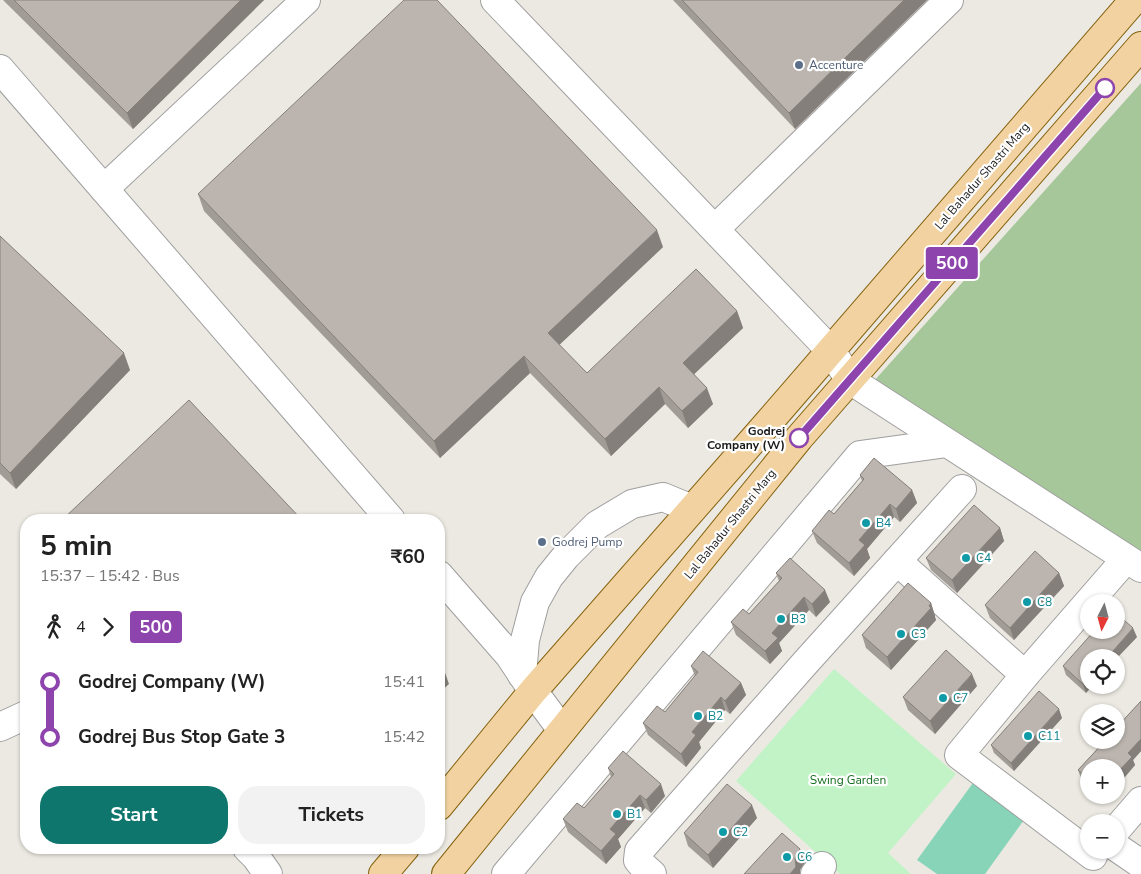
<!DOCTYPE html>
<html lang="en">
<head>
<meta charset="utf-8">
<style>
	body { margin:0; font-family:"Nunito Sans",sans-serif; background:#f2f2f2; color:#222; height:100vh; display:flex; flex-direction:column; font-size:19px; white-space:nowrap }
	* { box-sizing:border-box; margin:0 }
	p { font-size:16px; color:#767676 }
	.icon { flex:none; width:28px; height:28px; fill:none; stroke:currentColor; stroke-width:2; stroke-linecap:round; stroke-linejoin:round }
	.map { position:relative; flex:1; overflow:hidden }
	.panel { position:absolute; left:20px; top:514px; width:425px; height:340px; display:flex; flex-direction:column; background:#fff; border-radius:20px; box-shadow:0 1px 4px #0004 }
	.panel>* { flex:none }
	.badge { padding:0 10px; border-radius:4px; font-size:18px; line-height:32px }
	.needle { width:32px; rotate:186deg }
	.tools { position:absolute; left:1080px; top:594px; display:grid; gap:10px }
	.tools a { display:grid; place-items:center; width:45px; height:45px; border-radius:50%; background:#fff; box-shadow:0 1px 4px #0004; font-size:25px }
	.map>.badge { position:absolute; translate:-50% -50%; box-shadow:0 0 0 2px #fff }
	.legs { display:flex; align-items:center; gap:8px; height:55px; padding:0 20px; font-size:16px }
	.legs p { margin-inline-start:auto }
	.headline { display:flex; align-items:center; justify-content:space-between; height:85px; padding:0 20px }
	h1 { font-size:28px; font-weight:700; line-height:38px }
	.action { display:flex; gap:10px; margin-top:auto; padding:10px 20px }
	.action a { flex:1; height:58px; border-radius:20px; background:#0f766e; color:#fff; font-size:20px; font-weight:700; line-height:58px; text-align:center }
	.action a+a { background:#f2f2f2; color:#222 }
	ul { padding:0 20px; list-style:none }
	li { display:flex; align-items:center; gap:18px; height:55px; font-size:19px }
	li i { display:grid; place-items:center; width:8px; height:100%; margin:0 6px; background:currentColor }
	li i::after { content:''; width:12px; height:12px; margin:-6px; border:4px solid; border-radius:50%; background:#fff }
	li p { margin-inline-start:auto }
	li:first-child i { background:linear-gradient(#0000 50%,currentColor 0) }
	li:last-child i { background:linear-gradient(currentColor 50%,#0000 0) }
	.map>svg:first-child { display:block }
	.forest { fill:#a6c79a }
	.park { fill:#c1f3c7 }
	.pitch { fill:#87d4b9 }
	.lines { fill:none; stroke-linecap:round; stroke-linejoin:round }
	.minor-casing { stroke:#9f9f9f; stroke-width:30 }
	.major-casing { stroke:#84620e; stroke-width:30 }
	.minor { stroke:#fff; stroke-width:28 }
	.major { stroke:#f2d2a1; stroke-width:28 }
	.wall { fill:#a29c96 }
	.shaded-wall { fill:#847f7a }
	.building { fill:#bcb5af; stroke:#847f7a }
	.line-1-casing { stroke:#fff; stroke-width:11 }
	.line-1 { stroke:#8e44ad; stroke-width:8 }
	.service-dot { fill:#5c6f8a; stroke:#fff; stroke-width:2 }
	.stop-1-dot { fill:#fff; stroke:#8e44ad; stroke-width:2.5 }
	.culture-dot { fill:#0f9aa8; stroke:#fff; stroke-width:2 }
	.labels { text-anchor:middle; stroke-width:4.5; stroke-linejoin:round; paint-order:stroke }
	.service-label { font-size:12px; fill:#4e5e75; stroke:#fff; text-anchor:start }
	.street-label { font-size:12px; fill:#1b1b1b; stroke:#fff }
	.stop-label { font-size:12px; font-weight:bold; fill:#1b1b1b; stroke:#fff; text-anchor:end }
	.culture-label { font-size:12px; fill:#0d838f; stroke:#fff; text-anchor:start }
	.park-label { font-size:12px; fill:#156d20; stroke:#fff }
</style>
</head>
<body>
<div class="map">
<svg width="1141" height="874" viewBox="0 0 1141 874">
	<rect width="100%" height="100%" fill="#ece9e2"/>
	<path class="forest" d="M 1141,83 L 1141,563 L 874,381 Z"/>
	<path class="park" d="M 834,669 L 956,774 L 888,853 L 911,874 L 840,874 L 736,781 Z"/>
	<path class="pitch" d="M 978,776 L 1029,813 L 985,874 L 937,874 L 917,860 Z"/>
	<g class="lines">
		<defs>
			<g id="minor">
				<path d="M 495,0 L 831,351 L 850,380 L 1141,568"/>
				<path d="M 0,69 L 391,520"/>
				<path d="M 104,189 L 306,0"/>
				<path d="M 715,229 L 949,0"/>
				<path d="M 897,561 L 1025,675"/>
				<path d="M 439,575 L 509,655 L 533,691 L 562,730"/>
				<path d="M 522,675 L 525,640 L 535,602 L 549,577 L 566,556 L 597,525 L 632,504 L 663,497 L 692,509"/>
				<path d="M 0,727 L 26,715"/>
				<path d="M 1116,830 L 1141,801"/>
				<path d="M 1116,847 L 1141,864"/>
				<path d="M 247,848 L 256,857 L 268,874"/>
				<path d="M 1093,856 L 959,755 L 1025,675 L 1126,559"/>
				<path d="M 506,874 L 860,455 L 940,444"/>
				<path d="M 652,874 L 643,866 L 638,860 L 639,851 L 806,662 L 962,489"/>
				<path d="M 815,874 L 822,866"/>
			</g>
			<g id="major">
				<path d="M 439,806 L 533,691 L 768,423 L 1134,0"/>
				<path d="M 383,874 L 405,848"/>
				<path d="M 446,874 L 799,438 L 1141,46"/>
			</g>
		</defs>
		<use href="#minor" class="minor-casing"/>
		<use href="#major" class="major-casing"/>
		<use href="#minor" class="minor"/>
		<use href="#major" class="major"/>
	</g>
	<g class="wall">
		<path d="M 3,0 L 264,0 L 133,129 Z"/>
		<path d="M 673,0 L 927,0 L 795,129 Z"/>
		<path d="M 198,194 L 663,247 L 559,345 L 587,373 L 737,311 L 743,328 L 694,374 L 713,404 L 688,428 L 665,404 L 611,456 L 530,373 L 440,458 L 204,211 Z"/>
		<path d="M 0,236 L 130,370 L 16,489 L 0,474 Z"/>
		<path d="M 860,475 L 912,490 L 917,503 L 900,522 L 894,517 L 867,549 L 870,558 L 854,576 L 817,543 L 812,531 L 834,514 L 862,481 Z"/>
		<path d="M 1000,528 L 1004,541 L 957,593 L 931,570 L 926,558 Z"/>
		<path d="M 776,573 L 830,602 L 816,617 L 809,610 L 779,643 L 782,651 L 770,664 L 736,635 L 731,622 L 749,614 L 779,581 Z"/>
		<path d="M 1059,573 L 1064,586 L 1014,640 L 990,618 L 985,605 Z"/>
		<path d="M 931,603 L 935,616 L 935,617 L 936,620 L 891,670 L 866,648 L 862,635 Z"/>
		<path d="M 1137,637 L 1116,659 L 1116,658 L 1086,693 L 1066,675 L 1063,666 Z"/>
		<path d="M 691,666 L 741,683 L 746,695 L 730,714 L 725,710 L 699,742 L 701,748 L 686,767 L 648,735 L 643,723 L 665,712 L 695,676 Z"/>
		<path d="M 977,686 L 935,734 L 908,710 L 903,697 Z"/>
		<path d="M 1141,701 L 1141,751 L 1133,760 L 1135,765 L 1119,784 L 1116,781 L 1116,768 L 1089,768 L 1089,785 L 1081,778 L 1078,770 Z"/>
		<path d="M 1062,718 L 1014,771 L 994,753 L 991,745 Z"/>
		<path d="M 608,768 L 665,796 L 651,813 L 645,808 L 618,839 L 621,847 L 606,864 L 568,832 L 563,819 L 584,808 L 611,777 Z"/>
		<path d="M 757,818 L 713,868 L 688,846 L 684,833 Z"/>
	</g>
	<g class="shaded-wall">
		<path d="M 241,0 L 264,0 L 133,129 L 127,113 Z"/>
		<path d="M 904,0 L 927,0 L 795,129 L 789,113 Z"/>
		<path d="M 657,230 L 663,247 L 554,350 L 548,333 Z"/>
		<path d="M 737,311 L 743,328 L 689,379 L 683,363 Z"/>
		<path d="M 124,353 L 130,370 L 16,489 L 10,473 Z"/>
		<path d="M 524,356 L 530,373 L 440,458 L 434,441 Z"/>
		<path d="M 659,387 L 665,404 L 611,456 L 605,439 Z"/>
		<path d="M 707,388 L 713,404 L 688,428 L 682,411 Z"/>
		<path d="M 912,490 L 917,503 L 900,522 L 896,509 Z"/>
		<path d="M 890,504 L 894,517 L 867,549 L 870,558 L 854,576 L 849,563 L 859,540 Z"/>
		<path d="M 1000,528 L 1004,541 L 957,593 L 952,580 Z"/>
		<path d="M 1059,573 L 1064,586 L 1014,640 L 1010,628 Z"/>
		<path d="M 825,590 L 830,602 L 816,617 L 812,604 Z"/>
		<path d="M 804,597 L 809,610 L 779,643 L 782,651 L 770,664 L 765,651 L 772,633 Z"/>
		<path d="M 931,603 L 935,616 L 935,617 L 936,620 L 891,670 L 887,657 Z"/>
		<path d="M 1133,628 L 1137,637 L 1116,659 L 1116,658 L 1107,658 Z"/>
		<path d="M 443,667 L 449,684 L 439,693 L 439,671 Z"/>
		<path d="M 972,674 L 977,686 L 935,734 L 930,721 Z"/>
		<path d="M 1089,678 L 1089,685 L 1093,685 L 1086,693 L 1083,684 Z"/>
		<path d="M 741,683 L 746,695 L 730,714 L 725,701 Z"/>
		<path d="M 721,697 L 725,710 L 699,742 L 701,748 L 686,767 L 681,754 L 692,732 Z"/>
		<path d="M 1059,709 L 1062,718 L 1014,771 L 1011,763 Z"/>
		<path d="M 1141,739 L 1141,751 L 1133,760 L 1135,765 L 1119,784 L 1116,774 L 1128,753 Z"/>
		<path d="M 661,784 L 665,796 L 651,813 L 646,800 Z"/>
		<path d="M 640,795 L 645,808 L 618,839 L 621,847 L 606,864 L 601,851 L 610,829 Z"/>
		<path d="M 752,805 L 757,818 L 713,868 L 708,855 Z"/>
		<path d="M 800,849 L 805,862 L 800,870 L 800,874 L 790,874 L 795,858 Z"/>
	</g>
	<g class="building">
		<path d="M 14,0 L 241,0 L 127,113 Z"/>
		<path d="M 404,0 L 437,0 L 657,230 L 548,333 L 587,373 L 696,269 L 737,311 L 683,363 L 707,388 L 682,411 L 659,387 L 605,439 L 524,356 L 434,441 L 198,194 Z"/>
		<path d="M 682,0 L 904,0 L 789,113 Z"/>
		<path d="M 0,236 L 124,353 L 10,473 L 0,463 Z"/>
		<path d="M 189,400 L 302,520 L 62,520 Z"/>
		<path d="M 874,458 L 912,490 L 896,509 L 890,504 L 859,540 L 865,545 L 849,563 L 812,531 L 829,510 L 834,514 L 864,479 L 860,475 Z"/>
		<path d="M 974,505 L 1000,528 L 952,580 L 926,558 Z"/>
		<path d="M 1035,551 L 1059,573 L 1010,628 L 985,605 Z"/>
		<path d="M 790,558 L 825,590 L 812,604 L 804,597 L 772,633 L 778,638 L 765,651 L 731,622 L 743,609 L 749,614 L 782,578 L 776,573 Z"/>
		<path d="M 908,583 L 931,603 L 929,606 L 931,608 L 887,657 L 862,635 Z"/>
		<path d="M 1116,613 L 1133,628 L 1107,658 L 1089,658 L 1089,678 L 1083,684 L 1063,666 L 1095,630 L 1116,630 Z"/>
		<path d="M 946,650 L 972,674 L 930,721 L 903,697 Z"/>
		<path d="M 703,651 L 741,683 L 725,701 L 721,697 L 692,732 L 696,735 L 681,754 L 643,723 L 657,706 L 665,712 L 698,672 L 691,666 Z"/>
		<path d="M 439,663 L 443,667 L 439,671 Z"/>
		<path d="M 1039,691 L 1059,709 L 1011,763 L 991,745 Z"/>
		<path d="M 1141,701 L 1141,739 L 1128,753 L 1132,757 L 1116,774 L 1116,768 L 1089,768 L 1089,779 L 1078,770 L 1106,740 L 1116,740 L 1116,728 Z"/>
		<path d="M 623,751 L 661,784 L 646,800 L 640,795 L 610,829 L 616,834 L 601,851 L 563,819 L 577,803 L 584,808 L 614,774 L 608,768 Z"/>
		<path d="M 727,784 L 752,805 L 708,855 L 684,833 Z"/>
		<path d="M 782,833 L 800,849 L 795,858 L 796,867 L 790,874 L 744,874 Z"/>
	</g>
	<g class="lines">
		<defs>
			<path id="line-1" d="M 799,438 L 1105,88"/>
		</defs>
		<use href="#line-1" class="line-1-casing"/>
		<use href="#line-1" class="line-1"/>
	</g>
	<g class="service-dot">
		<circle cx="799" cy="65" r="5"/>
		<circle cx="542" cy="542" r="5"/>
	</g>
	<g class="stop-1-dot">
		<circle cx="1105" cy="88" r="9"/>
		<circle cx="799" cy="438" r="9"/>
	</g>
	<g class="culture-dot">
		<circle cx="866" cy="523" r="5"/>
		<circle cx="966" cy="558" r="5"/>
		<circle cx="1027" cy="602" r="5"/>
		<circle cx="781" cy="619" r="5"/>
		<circle cx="901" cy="634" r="5"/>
		<circle cx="943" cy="698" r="5"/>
		<circle cx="698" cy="716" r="5"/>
		<circle cx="1028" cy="736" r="5"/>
		<circle cx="617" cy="814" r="5"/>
		<circle cx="723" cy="832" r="5"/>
		<circle cx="787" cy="857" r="5"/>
	</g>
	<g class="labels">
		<g class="service-label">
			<text x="809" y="69">Accenture</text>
			<text x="552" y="546">Godrej Pump</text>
		</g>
		<g class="street-label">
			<text transform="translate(982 176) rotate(-49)" y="4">Lal Bahadur Shastri Marg</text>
			<text transform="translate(730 524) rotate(-51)" y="4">Lal Bahadur Shastri Marg</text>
		</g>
		<g class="stop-label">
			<text x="785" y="435">Godrej<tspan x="785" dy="14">Company (W)</tspan></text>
		</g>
		<g class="culture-label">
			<text x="876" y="527">B4</text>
			<text x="976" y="562">C4</text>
			<text x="1037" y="606">C8</text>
			<text x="791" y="623">B3</text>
			<text x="911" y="638">C3</text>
			<text x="953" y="702">C7</text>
			<text x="708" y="720">B2</text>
			<text x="1038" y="740">C11</text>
			<text x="627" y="818">B1</text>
			<text x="733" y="836">C2</text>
			<text x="797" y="861">C6</text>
		</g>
		<g class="park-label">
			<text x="848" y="784">Swing Garden</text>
		</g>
	</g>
</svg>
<div class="tools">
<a><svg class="needle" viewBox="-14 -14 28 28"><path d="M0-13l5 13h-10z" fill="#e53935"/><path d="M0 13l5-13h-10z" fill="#767676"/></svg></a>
<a><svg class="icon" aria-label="locate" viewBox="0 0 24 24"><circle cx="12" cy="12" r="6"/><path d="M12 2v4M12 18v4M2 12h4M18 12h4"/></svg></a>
<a><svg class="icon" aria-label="layers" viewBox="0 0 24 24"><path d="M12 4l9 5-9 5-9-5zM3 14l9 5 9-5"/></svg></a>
<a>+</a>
<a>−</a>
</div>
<b class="badge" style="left:952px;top:263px;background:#8e44ad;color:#fff">500</b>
<section class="panel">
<div class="headline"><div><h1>5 min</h1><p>15:37 – 15:42 · Bus</p></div><b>₹60</b></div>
<div class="legs"><svg class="icon" aria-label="walk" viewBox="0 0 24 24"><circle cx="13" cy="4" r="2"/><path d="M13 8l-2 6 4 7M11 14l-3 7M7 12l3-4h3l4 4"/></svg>4<svg class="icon" aria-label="forward" viewBox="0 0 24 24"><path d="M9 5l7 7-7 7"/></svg><b class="badge" style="background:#8e44ad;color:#fff">500</b></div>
<ul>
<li><i style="color:#8e44ad"></i><b>Godrej Company (W)</b><p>15:41</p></li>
<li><i style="color:#8e44ad"></i><b>Godrej Bus Stop Gate 3</b><p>15:42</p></li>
</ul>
<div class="action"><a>Start</a><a>Tickets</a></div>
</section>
</div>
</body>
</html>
